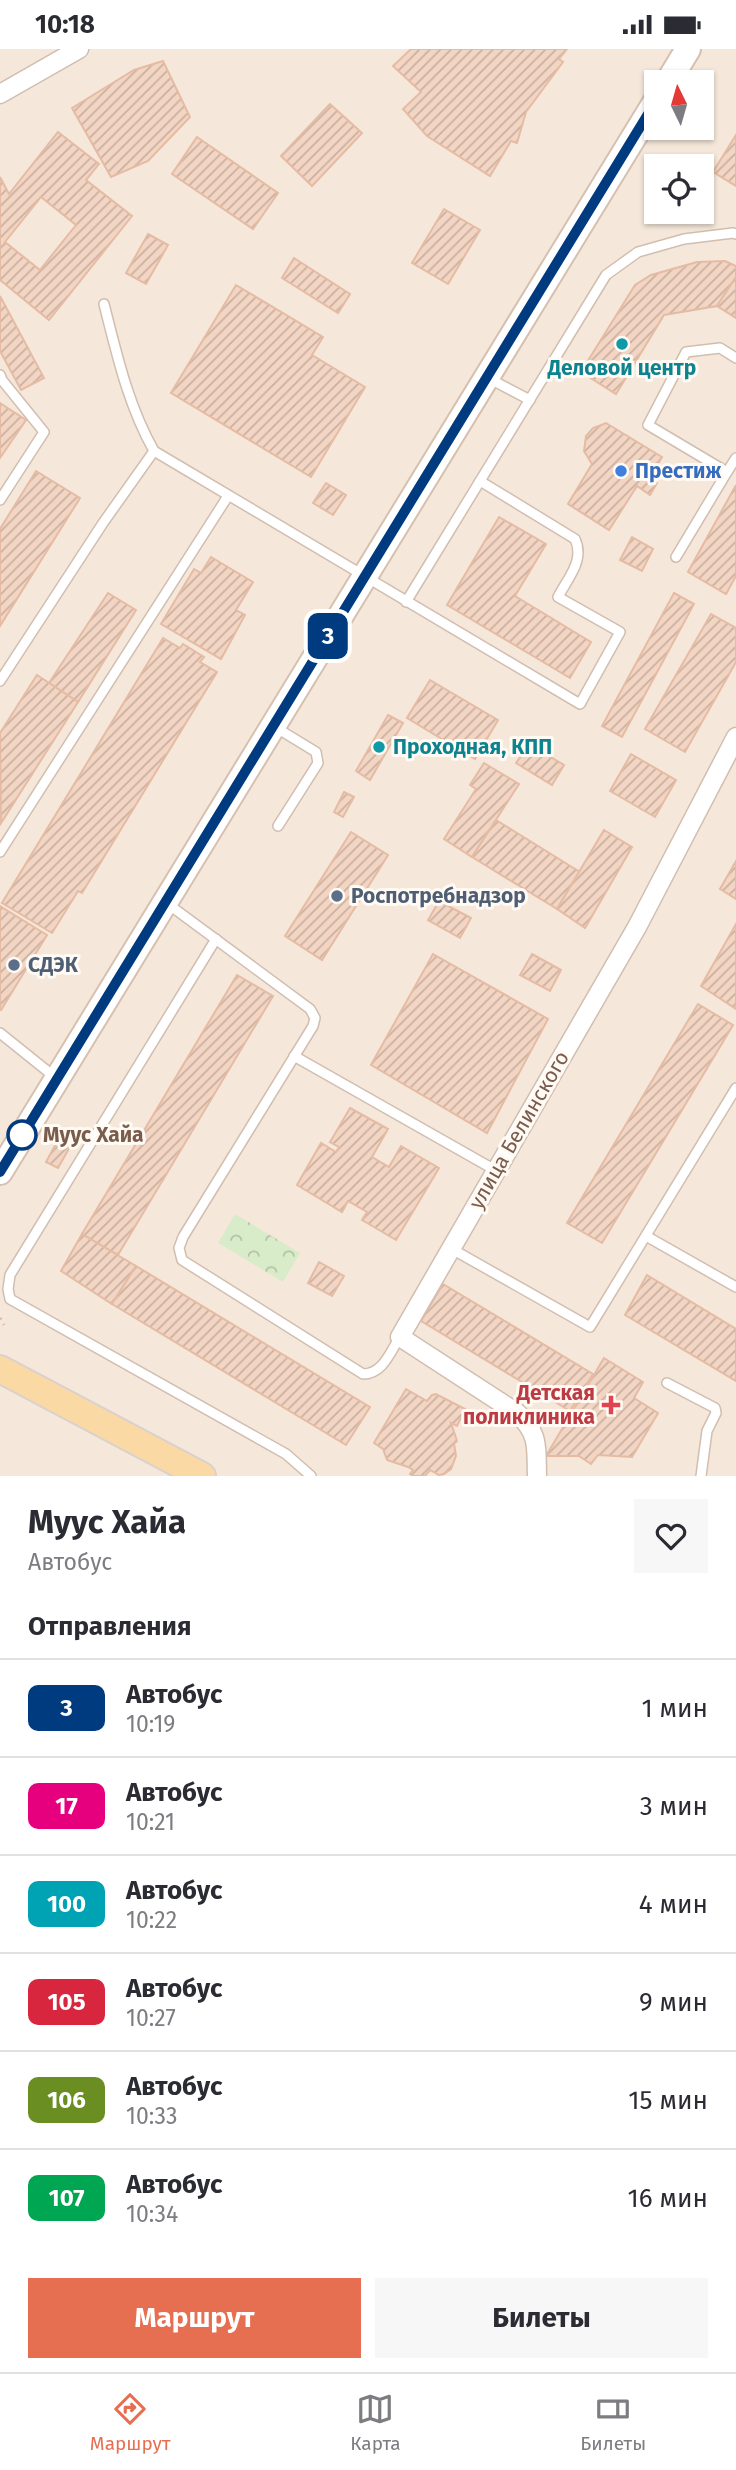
<!DOCTYPE html>
<html lang="ru">
<head>
<meta charset="utf-8">
<style>
	body { margin:0; font-family:"Fira Sans",sans-serif; background:#f7f7f7; color:#2b2b33; height:100vh; display:flex; flex-direction:column; font-size:26px; white-space:nowrap }
	* { box-sizing:border-box; margin:0 }
	p { font-size:23px; color:#7c7c81 }
	.icon { flex:none; width:38px; height:38px; fill:none; stroke:currentColor; stroke-width:2; stroke-linecap:round; stroke-linejoin:round }
	.map { position:relative; height:1427px; overflow:hidden }
	.sheet { display:flex; flex-direction:column; background:#fff; flex:1 }
	.sheet>* { flex:none }
	.badge { padding:0 14px; border-radius:10px; font-size:24px; line-height:46px }
	.needle { width:46px; rotate:355deg }
	.tools { position:absolute; left:644px; top:21px; display:grid; gap:14px }
	.tools a { display:grid; place-items:center; width:70px; height:70px; border-radius:0px; background:#fff; box-shadow:0 2px 5px #0004; font-size:35px }
	.map>.badge { position:absolute; translate:-50% -50%; box-shadow:0 0 0 4px #fff }
	h2 { padding:0 28px; font-size:26px; line-height:63px }
	.round { display:grid; place-items:center; flex:none; width:74px; height:74px; border-radius:0px; background:#f7f7f7 }
	.headline { display:flex; align-items:center; justify-content:space-between; height:119px; padding:0 28px }
	h1 { font-size:33px; font-weight:700; line-height:52px }
	.cta { display:flex; gap:14px; margin-top:auto; padding:14px 28px }
	.cta a { flex:1; height:80px; border-radius:0px; background:#e76f51; color:#fff; font-size:28px; font-weight:700; line-height:80px; text-align:center }
	.cta a+a { background:#f7f7f7; color:#2b2b33 }
	ul { padding:0; list-style:none }
	li { display:flex; align-items:center; gap:21px; height:98px; padding:0 28px; border-top:2px solid #e1e1e2 }
	li div { flex:1 }
	li b { display:block; font-size:26px }
	li em { font-style:normal }
	li .badge { min-width:77px; font-weight:700; text-align:center }
	.status { display:flex; justify-content:space-between; align-items:center; height:49px; padding:0 35px; background:#fff; direction:ltr }
	.status svg { height:19px; fill:currentColor }
	.tabs { display:flex; justify-content:space-around; align-items:center; height:98px; border-top:2px solid #e1e1e2; background:#fff; font-size:19px; color:#7c7c81 }
	.tabs a { display:grid; justify-items:center; gap:4px }
	.tabs .on { color:#e76f51 }
	.map>svg:first-child { display:block }
	.residential { fill:#f5e8da; fill-rule:evenodd }
	.forest { fill:url(#forest-crowns) }
	.building { fill:url(#building-hatch); stroke:#e6bba3; stroke-width:2; fill-rule:evenodd }
	.lines { fill:none; stroke-linecap:round; stroke-linejoin:round }
	.service-casing { stroke:#d1beb0; stroke-width:12 }
	.minor-casing { stroke:#d1beb0; stroke-width:21 }
	.secondary-casing { stroke:#d6c0b0; stroke-width:28 }
	.primary-casing { stroke:#dad1cd; stroke-width:30 }
	.path { stroke:#d9b8a5; stroke-width:3.5; stroke-dasharray:2 5; stroke-linecap:butt }
	.service { stroke:#fff; stroke-width:9 }
	.minor { stroke:#fff; stroke-width:18 }
	.secondary { stroke:#fff; stroke-width:24 }
	.primary { stroke:#fbd9a5; stroke-width:26 }
	.line-casing { stroke:#fff; stroke-width:16 }
	.line { stroke:#003b80; stroke-width:10 }
	.culture-dot { fill:#0f9aa8; stroke:#fffaf3; stroke-width:2.5 }
	.shop-dot { fill:#3f7fe0; stroke:#fffaf3; stroke-width:2.5 }
	.service-dot { fill:#5c6f8a; stroke:#fffaf3; stroke-width:2.5 }
	.stop-dot { fill:#fff; stroke:#003b80; stroke-width:3.5 }
	.health-dot { fill:#e0444e; stroke:#fffaf3; stroke-width:2.5 }
	.labels { text-anchor:middle; stroke-width:6; stroke-linejoin:round; paint-order:stroke }
	.culture-label { font-size:21px; font-weight:bold; fill:#0d838f; stroke:#fffaf3 }
	.shop-label { font-size:21px; font-weight:bold; fill:#366cbe; stroke:#fffaf3; text-anchor:start }
	.service-label { font-size:21px; font-weight:bold; fill:#4e5e75; stroke:#fffaf3; text-anchor:start }
	.street-label { font-size:21px; fill:#7a5c4d; stroke:#fffaf3 }
	.stop-label { font-size:21px; font-weight:bold; fill:#7a5c4d; stroke:#fffaf3; text-anchor:start }
	.health-label { font-size:21px; font-weight:bold; fill:#be3a42; stroke:#fffaf3; text-anchor:end }
</style>
</head>
<body>
<div class="status"><b>10:18</b><svg viewBox="0 0 49 12"><path d="M0 12V9h3v3zM5 12V6h3v6zM10 12V3h3v9zM15 12V0h3v12zM26 1h20v11H26zM47 4h2v5h-2z"/></svg></div>
<div class="map">
<svg width="736" height="1427" viewBox="0 0 736 1427">
	<defs>
		<pattern id="forest-crowns" width="20" height="18" patternUnits="userSpaceOnUse" patternTransform="scale(1.75)"><rect width="20" height="18" fill="#d8ecc9"/><path d="M2 6a3 3 0 1 1 6 0M12 15a3 3 0 1 1 6 0" fill="none" stroke="#b4c2a5"/></pattern>
		<pattern id="building-hatch" width="6" height="6" patternUnits="userSpaceOnUse" patternTransform="scale(1.75)"><rect width="6" height="6" fill="#f3d5c3"/><path d="M-1 1l2-2M0 6l6-6M5 7l2-2" fill="none" stroke="#cab0a1"/></pattern>
	</defs>
	<rect width="100%" height="100%" fill="#fdf6ec"/>
	<path class="residential" d="M 0,0 L 736,0 L 736,1427 L 0,1427 ZM 656,33 L 702,33 L 702,79 L 656,79 ZM 656,117 L 702,117 L 702,163 L 656,163 Z"/>
	<path class="forest" d="M 235,1165 L 300,1204 L 283,1233 L 218,1194 Z"/>
	<g class="building">
		<path d="M 411,0 L 567,0 L 559,10 L 563,13 L 526,63 L 517,94 L 511,92 L 490,127 L 427,87 L 403,60 L 421,43 L 393,17 Z"/>
		<path d="M 163,12 L 190,68 L 148,112 L 111,128 L 72,59 L 134,21 Z"/>
		<path d="M 330,55 L 362,84 L 312,137 L 281,107 Z"/>
		<path d="M 58,83 L 99,115 L 86,131 L 132,167 L 49,271 L 0,231 L 0,128 L 9,145 ZM 41,148 L 76,176 L 40,221 L 5,193 Z"/>
		<path d="M 736,86 L 736,137 L 713,123 Z"/>
		<path d="M 197,88 L 278,144 L 253,180 L 172,125 Z"/>
		<path d="M 444,160 L 480,181 L 448,235 L 412,214 Z"/>
		<path d="M 148,185 L 168,196 L 146,235 L 126,224 Z"/>
		<path d="M 294,209 L 350,245 L 338,264 L 282,229 Z"/>
		<path d="M 725,212 L 736,217 L 736,228 L 717,257 L 664,266 L 616,345 L 581,323 L 635,236 L 651,226 L 697,213 Z"/>
		<path d="M 736,228 L 736,269 L 717,257 Z"/>
		<path d="M 236,236 L 323,288 L 312,306 L 365,338 L 311,428 L 171,344 Z"/>
		<path d="M 0,247 L 44,329 L 21,341 L 0,302 Z"/>
		<path d="M 0,354 L 26,371 L 0,409 Z"/>
		<path d="M 606,374 L 662,408 L 649,430 L 657,434 L 650,446 L 637,437 L 609,481 L 568,455 L 592,415 L 584,402 L 586,387 L 593,379 Z"/>
		<path d="M 36,422 L 80,449 L 0,577 L 0,480 Z"/>
		<path d="M 326,434 L 346,446 L 333,466 L 313,454 Z"/>
		<path d="M 736,436 L 736,527 L 726,545 L 688,523 Z"/>
		<path d="M 499,468 L 546,495 L 515,547 L 591,593 L 570,629 L 447,556 Z"/>
		<path d="M 632,488 L 653,500 L 642,522 L 620,511 Z"/>
		<path d="M 211,508 L 253,533 L 236,561 L 245,566 L 221,610 L 161,575 L 194,520 L 201,524 Z"/>
		<path d="M 108,544 L 136,561 L 78,653 L 49,634 Z"/>
		<path d="M 674,544 L 694,555 L 622,688 L 602,677 Z"/>
		<path d="M 711,565 L 736,579 L 736,613 L 685,703 L 645,680 Z"/>
		<path d="M 163,589 L 180,599 L 183,595 L 204,608 L 200,613 L 217,623 L 82,844 L 78,842 L 52,884 L 2,854 Z"/>
		<path d="M 37,626 L 78,653 L 1,774 L 0,684 Z"/>
		<path d="M 430,631 L 498,671 L 475,710 L 407,669 Z"/>
		<path d="M 388,666 L 403,674 L 370,731 L 356,722 Z"/>
		<path d="M 529,695 L 564,716 L 552,736 L 516,714 Z"/>
		<path d="M 631,705 L 676,731 L 655,768 L 610,742 Z"/>
		<path d="M 484,714 L 519,735 L 472,808 L 444,790 L 476,740 L 470,736 Z"/>
		<path d="M 344,743 L 354,748 L 343,768 L 334,763 Z"/>
		<path d="M 496,771 L 580,823 L 557,860 L 472,808 Z"/>
		<path d="M 604,781 L 632,798 L 585,879 L 557,860 Z"/>
		<path d="M 351,783 L 388,806 L 322,911 L 285,887 Z"/>
		<path d="M 736,812 L 736,850 L 720,840 Z"/>
		<path d="M 439,852 L 471,869 L 460,889 L 428,871 Z"/>
		<path d="M 0,857 L 47,886 L 1,961 L 0,961 Z"/>
		<path d="M 736,875 L 736,960 L 701,937 Z"/>
		<path d="M 433,905 L 548,970 L 487,1084 L 371,1016 Z"/>
		<path d="M 532,905 L 561,921 L 550,942 L 520,926 Z"/>
		<path d="M 237,926 L 273,947 L 118,1206 L 82,1185 Z"/>
		<path d="M 698,955 L 733,976 L 602,1194 L 567,1174 Z"/>
		<path d="M 350,1059 L 388,1080 L 372,1108 L 389,1118 L 401,1097 L 439,1119 L 396,1191 L 362,1171 L 367,1163 L 348,1152 L 342,1163 L 297,1136 L 321,1094 L 336,1103 L 339,1098 L 330,1093 Z"/>
		<path d="M 59,1089 L 71,1096 L 58,1119 L 46,1113 Z"/>
		<path d="M 82,1185 L 136,1217 L 112,1255 L 61,1222 Z"/>
		<path d="M 319,1213 L 344,1227 L 332,1247 L 308,1234 Z"/>
		<path d="M 136,1217 L 370,1358 L 346,1396 L 112,1255 Z"/>
		<path d="M 647,1226 L 736,1280 L 736,1332 L 625,1266 Z"/>
		<path d="M 443,1235 L 593,1325 L 570,1362 L 421,1272 Z"/>
		<path d="M 604,1309 L 643,1333 L 634,1349 L 658,1364 L 632,1408 L 598,1406 L 591,1415 L 579,1407 L 546,1407 Z"/>
		<path d="M 406,1340 L 427,1352 L 432,1346 L 436,1345 L 465,1360 L 457,1377 L 451,1374 L 457,1392 L 454,1395 L 456,1407 L 451,1420 L 444,1425 L 439,1426 L 430,1421 L 425,1427 L 413,1427 L 410,1425 L 413,1421 L 408,1418 L 387,1411 L 383,1400 L 374,1394 Z"/>
	</g>
	<g class="lines">
		<defs>
			<g id="service">
				<path d="M 104,255 C 117,306 128,356 154,402 L 580,655 L 620,583 L 558,548 C 568,529 585,511 575,490 L 480,432"/>
				<path d="M 736,309 L 720,299 L 686,303 L 648,376 L 727,423 L 736,409"/>
				<path d="M 0,326 L 2,331 L 44,383 L 0,451"/>
				<path d="M 488,329 L 530,351"/>
				<path d="M 676,508 L 727,423"/>
				<path d="M 406,553 L 606,226 L 638,203 L 684,190 L 733,184 L 736,185"/>
				<path d="M 0,632 L 103,474 L 154,402"/>
				<path d="M 275,678 L 316,703 L 318,714 L 278,777"/>
				<path d="M 0,803 L 228,447"/>
				<path d="M 168,855 L 310,960 L 315,969 L 313,977 L 183,1188 L 179,1199 L 182,1211 L 363,1325 C 383,1325 390,1303 400,1288"/>
				<path d="M 216,890 L 10,1226 L 8,1240 L 10,1250 L 286,1405 L 311,1427"/>
				<path d="M 0,984 L 56,1029"/>
				<path d="M 294,1007 L 495,1121"/>
				<path d="M 646,1187 L 736,1238"/>
				<path d="M 450,1199 L 590,1278 L 736,1039"/>
				<path d="M 667,1334 L 715,1359 L 716,1364 L 707,1382 L 701,1427"/>
			</g>
			<g id="minor">
				<path d="M 0,45 L 79,0"/>
				<path d="M 537,1427 C 536,1399 540,1385 517,1364 L 400,1288 L 637,878 L 736,688"/>
			</g>
			<g id="secondary">
				<path d="M 668,33 L 688,0"/>
				<path d="M 0,1123 L 656,52"/>
			</g>
			<path id="primary" d="M 0,1320 L 202,1427"/>
		</defs>
		<use href="#service" class="service-casing"/>
		<use href="#minor" class="minor-casing"/>
		<use href="#secondary" class="secondary-casing"/>
		<use href="#primary" class="primary-casing"/>
		<path class="path" d="M 0,1269 L 4,1276"/>
		<use href="#service" class="service"/>
		<use href="#minor" class="minor"/>
		<use href="#secondary" class="secondary"/>
		<use href="#primary" class="primary"/>
	</g>
	<g class="lines">
		<defs>
			<path id="line" d="M 0,1123 L 656,52"/>
		</defs>
		<use href="#line" class="line-casing"/>
		<use href="#line" class="line"/>
	</g>
	<g class="culture-dot">
		<circle cx="622" cy="295" r="7"/>
		<circle cx="379" cy="698" r="7"/>
	</g>
	<circle class="shop-dot" cx="621" cy="422" r="7"/>
	<g class="service-dot">
		<circle cx="337" cy="847" r="7"/>
		<circle cx="14" cy="916" r="7"/>
	</g>
	<circle class="stop-dot" cx="22" cy="1086" r="14"/>
	<path class="health-dot" d="M607.5 1345.5h7v7h7v7h-7v7h-7v-7h-7v-7h7z"/>
	<g class="labels">
		<g class="culture-label">
			<text x="622" y="326">Деловой центр</text>
			<text x="393" y="705" text-anchor="start">Проходная, КПП</text>
		</g>
		<g class="shop-label">
			<text x="635" y="429">Престиж</text>
		</g>
		<g class="service-label">
			<text x="351" y="854">Роспотребнадзор</text>
			<text x="28" y="923">СДЭК</text>
		</g>
		<g class="street-label">
			<text transform="translate(519 1081) rotate(-60)" y="7">улица Белинского</text>
		</g>
		<g class="stop-label">
			<text x="43" y="1093">Муус Хайа</text>
		</g>
		<g class="health-label">
			<text x="595" y="1351">Детская<tspan x="595" dy="24">поликлиника</tspan></text>
		</g>
	</g>
</svg>
<div class="tools">
<a><svg class="needle" viewBox="-14 -14 28 28"><path d="M0-13l5 13h-10z" fill="#e53935"/><path d="M0 13l5-13h-10z" fill="#7c7c81"/></svg></a>
<a><svg class="icon" aria-label="locate" viewBox="0 0 24 24"><circle cx="12" cy="12" r="6"/><path d="M12 2v4M12 18v4M2 12h4M18 12h4"/></svg></a>
</div>
<b class="badge" style="left:328px;top:587px;background:#003b80;color:#fff">3</b>
</div>
<section class="sheet">
<div class="headline"><div><h1>Муус Хайа</h1><p>Автобус</p></div><a class="round"><svg class="icon" aria-label="heart" viewBox="0 0 24 24"><path d="M12 20l-8-8c-3-5 5-10 8-4 3-6 11-1 8 4z"/></svg></a></div>
<h2>Отправления</h2>
<ul>
<li><span class="badge" style="background:#003b80;color:#fff">3</span><div><b>Автобус</b><p>10:19</p></div><em>1 мин</em></li>
<li><span class="badge" style="background:#e6007e;color:#fff">17</span><div><b>Автобус</b><p>10:21</p></div><em>3 мин</em></li>
<li><span class="badge" style="background:#00a3b4;color:#fff">100</span><div><b>Автобус</b><p>10:22</p></div><em>4 мин</em></li>
<li><span class="badge" style="background:#d7263d;color:#fff">105</span><div><b>Автобус</b><p>10:27</p></div><em>9 мин</em></li>
<li><span class="badge" style="background:#6b8e23;color:#fff">106</span><div><b>Автобус</b><p>10:33</p></div><em>15 мин</em></li>
<li><span class="badge" style="background:#00a651;color:#fff">107</span><div><b>Автобус</b><p>10:34</p></div><em>16 мин</em></li>
</ul>
<div class="cta"><a>Маршрут</a><a>Билеты</a></div>
</section>
<nav class="tabs">
<a class="on"><svg class="icon" aria-label="directions" viewBox="0 0 24 24"><path d="M12 3l9 9-9 9-9-9zM9 14v-3h6M13 9l2 2-2 2"/></svg>Маршрут</a>
<a><svg class="icon" aria-label="map" viewBox="0 0 24 24"><path d="M3 6l6-2 6 2 6-2v14l-6 2-6-2-6 2zM9 4v14M15 6v14"/></svg>Карта</a>
<a><svg class="icon" aria-label="tickets" viewBox="0 0 24 24"><path d="M3 7h18v10H3zM15 7v10"/></svg>Билеты</a>
</nav>
</body>
</html>
